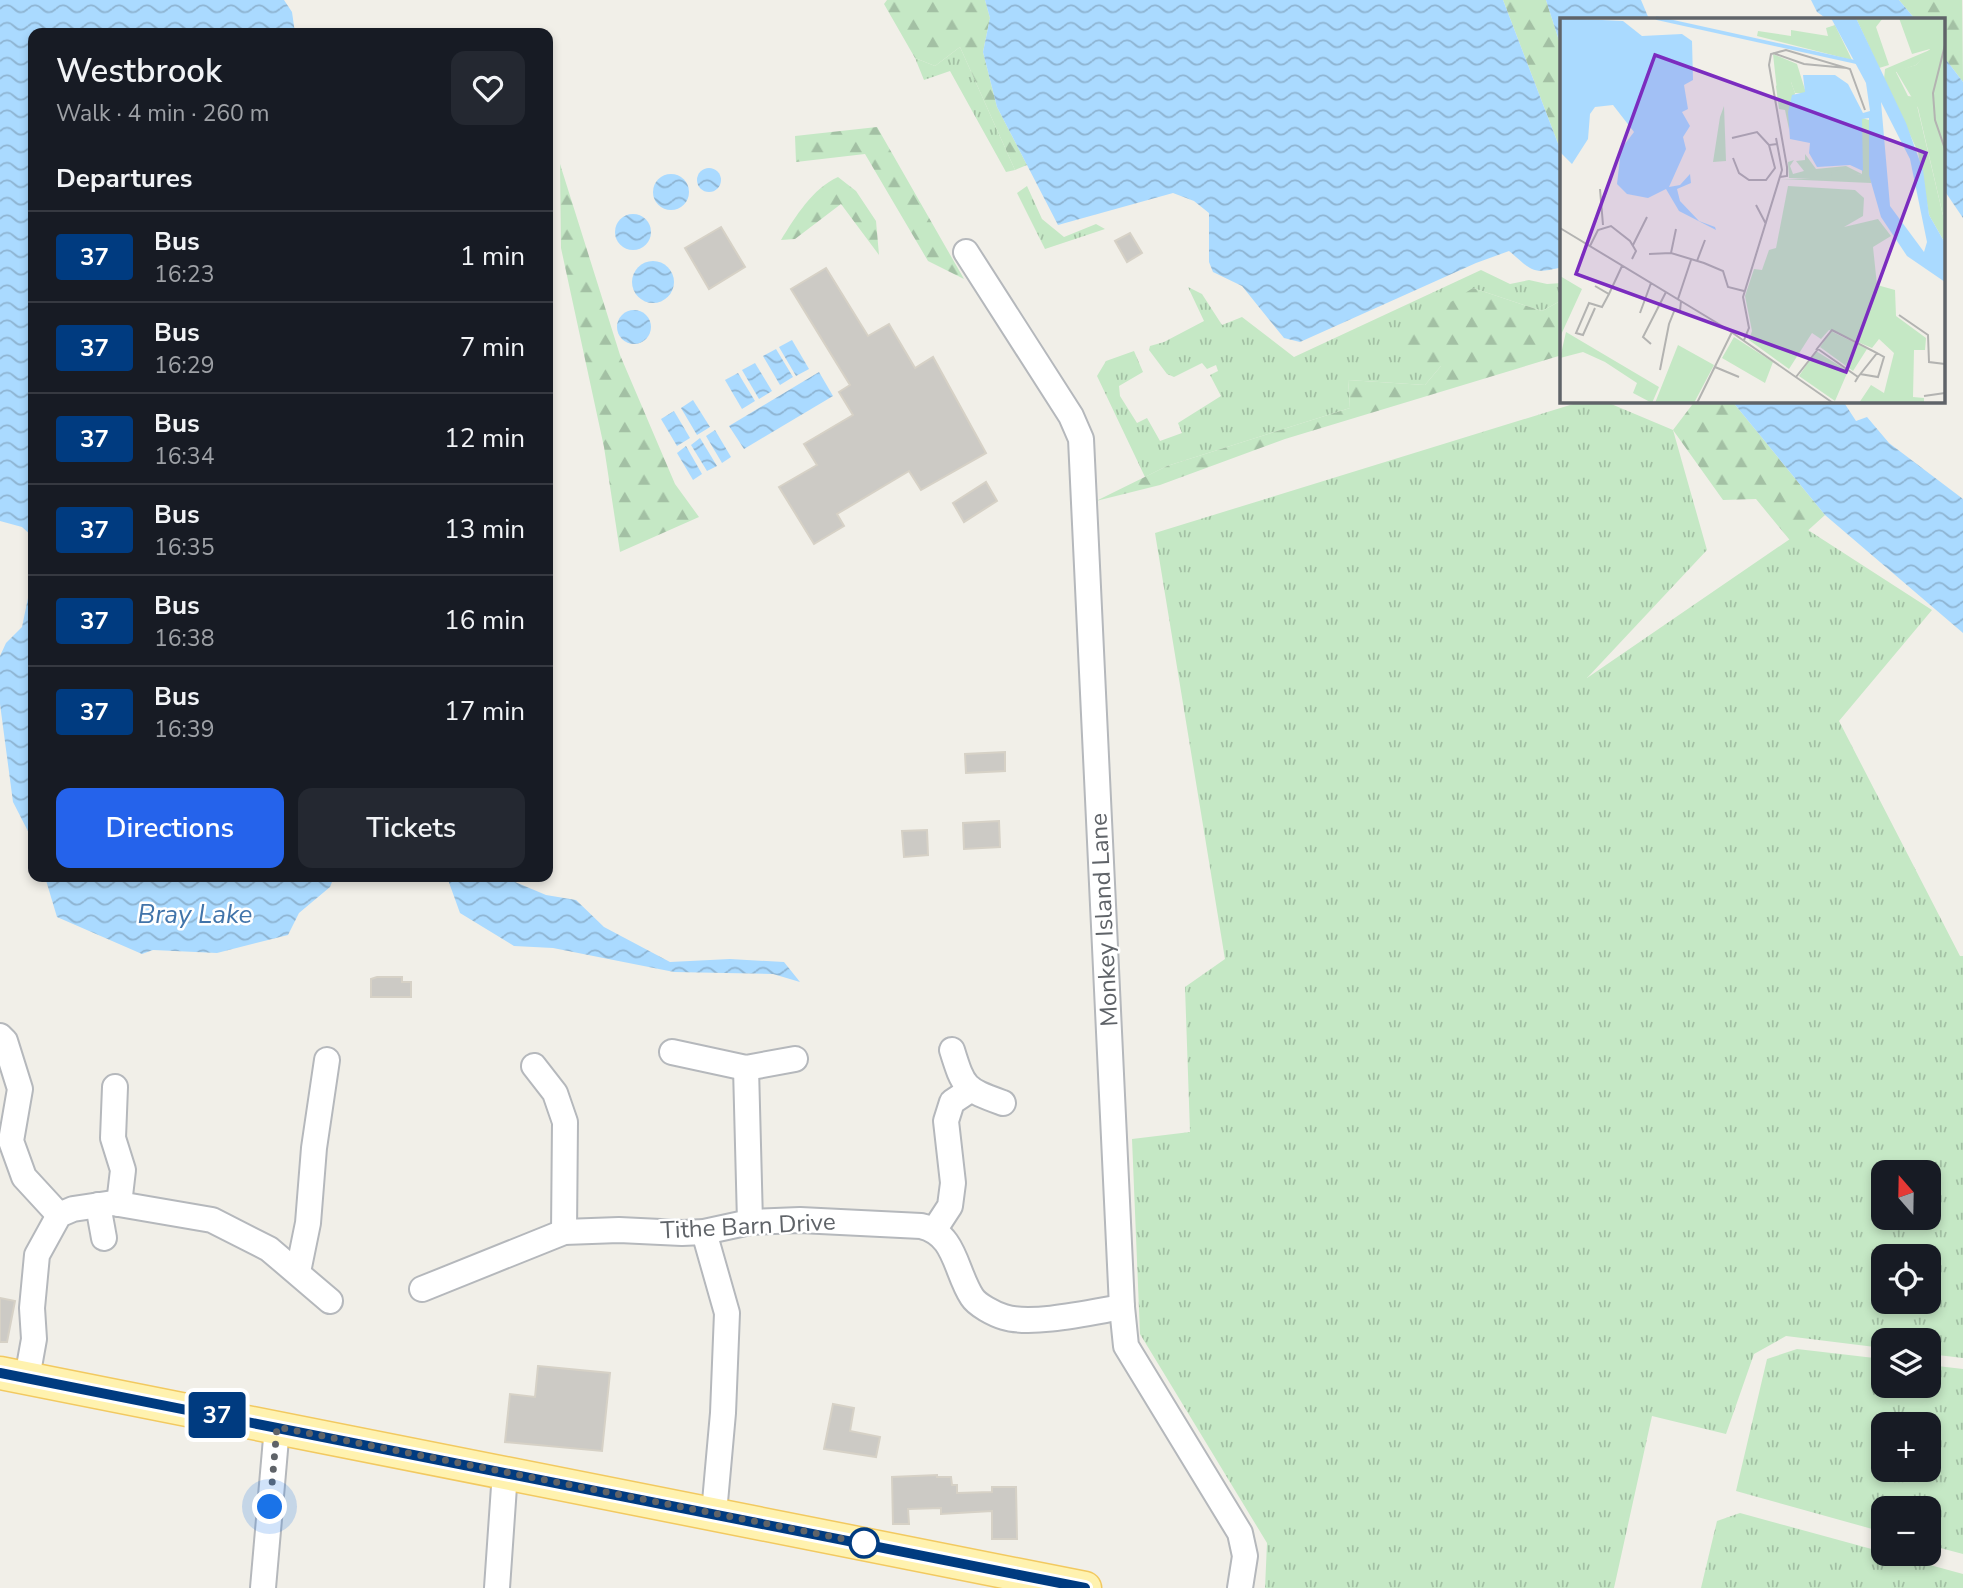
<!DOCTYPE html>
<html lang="en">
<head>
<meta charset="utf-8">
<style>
	body { margin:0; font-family:"Nunito Sans",sans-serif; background:#242831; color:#f1f3f6; height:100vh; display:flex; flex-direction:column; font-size:26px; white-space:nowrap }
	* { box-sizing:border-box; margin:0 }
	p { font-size:23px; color:#9ea1a6 }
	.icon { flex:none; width:38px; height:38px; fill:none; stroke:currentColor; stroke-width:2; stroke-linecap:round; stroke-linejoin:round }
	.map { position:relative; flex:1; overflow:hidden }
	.details { position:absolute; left:28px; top:28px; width:525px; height:854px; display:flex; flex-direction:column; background:#171b24; border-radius:14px; box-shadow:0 4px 10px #0003 }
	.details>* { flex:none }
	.badge { padding:0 14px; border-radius:5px; font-size:24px; line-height:46px }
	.needle { width:46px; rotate:340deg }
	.tools { position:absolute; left:1871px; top:1160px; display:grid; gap:14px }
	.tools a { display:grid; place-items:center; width:70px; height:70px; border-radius:14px; background:#171b24; box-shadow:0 4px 10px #0003; font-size:35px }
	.you { position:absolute; width:35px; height:35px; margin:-18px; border:5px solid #fff; border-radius:50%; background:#1a73e8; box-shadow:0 0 0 10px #1a73e833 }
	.map>.badge { position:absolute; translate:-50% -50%; box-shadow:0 0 0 4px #fff }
	h2 { padding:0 28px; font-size:26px; line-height:63px }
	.round { display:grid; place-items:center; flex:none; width:74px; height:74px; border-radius:14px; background:#242831 }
	.overview { display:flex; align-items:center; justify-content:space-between; height:119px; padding:0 28px }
	h1 { font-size:33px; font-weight:600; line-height:52px }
	.action { display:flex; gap:14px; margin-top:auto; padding:14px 28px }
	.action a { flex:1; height:80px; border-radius:14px; background:#2563eb; color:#fff; font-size:28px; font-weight:600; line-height:80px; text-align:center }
	.action a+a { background:#242831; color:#f1f3f6 }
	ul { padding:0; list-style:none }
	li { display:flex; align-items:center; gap:21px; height:91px; padding:0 28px; border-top:2px solid #363941 }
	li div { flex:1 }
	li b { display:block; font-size:26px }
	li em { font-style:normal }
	li .badge { min-width:77px; font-weight:700; text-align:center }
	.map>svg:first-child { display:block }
	.grass { fill:url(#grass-tufts); fill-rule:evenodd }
	.forest { fill:url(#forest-firs) }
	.water { fill:url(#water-waves) }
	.building { fill:#cccac5; stroke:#d6d1c6; stroke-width:2 }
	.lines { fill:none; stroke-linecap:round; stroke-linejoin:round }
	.minor-casing { stroke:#b5b8bc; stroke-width:28 }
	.major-casing { stroke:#f2c960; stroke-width:35 }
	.minor { stroke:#fff; stroke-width:24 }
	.major { stroke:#fff2af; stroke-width:32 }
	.line-casing { stroke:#fff; stroke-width:16 }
	.line { stroke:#003b80; stroke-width:10 }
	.walk { stroke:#5f6368; stroke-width:7; stroke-dasharray:0 12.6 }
	.stop-dot { fill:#fff; stroke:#003b80; stroke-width:3.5 }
	.labels { text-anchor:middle; stroke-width:5; stroke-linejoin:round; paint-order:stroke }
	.street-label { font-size:24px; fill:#5f6368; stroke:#fff }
	.water-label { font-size:26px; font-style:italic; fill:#4174aa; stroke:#fff }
	.inset-river { fill:none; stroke:#aadaff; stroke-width:3.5 }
	.inset-road { fill:none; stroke:#b3b3b1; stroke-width:2 }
	.view { fill:#7b2cbf; fill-opacity:0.15; stroke:#7b2cbf; stroke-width:3.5 }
	.inset-edge { fill:none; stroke:#5f6368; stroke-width:3.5 }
</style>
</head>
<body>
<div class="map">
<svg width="1963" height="1588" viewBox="0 0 1963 1588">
	<defs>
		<pattern id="grass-tufts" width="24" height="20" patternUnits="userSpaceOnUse" patternTransform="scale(1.75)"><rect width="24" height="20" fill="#c5e8c5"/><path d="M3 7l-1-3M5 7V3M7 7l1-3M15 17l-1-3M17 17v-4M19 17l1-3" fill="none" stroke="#a3c0a4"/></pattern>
		<pattern id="forest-firs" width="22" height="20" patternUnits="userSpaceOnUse" patternTransform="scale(1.75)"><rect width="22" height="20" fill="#c5e8c5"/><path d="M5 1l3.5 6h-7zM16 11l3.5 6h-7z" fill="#a3c0a4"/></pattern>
		<pattern id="water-waves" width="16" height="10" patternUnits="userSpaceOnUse" patternTransform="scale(1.75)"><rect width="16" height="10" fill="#aadaff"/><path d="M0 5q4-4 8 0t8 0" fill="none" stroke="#8eb4d2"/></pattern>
	</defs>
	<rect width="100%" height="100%" fill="#f1efe8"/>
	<g class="grass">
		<path d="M 960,47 L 1015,170 L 1006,172 L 950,71 L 924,80 L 915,58 L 935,66 Z"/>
		<path d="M 1027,186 L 1042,219 L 1064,237 L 1096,224 L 1105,229 L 1045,249 L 1017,193 Z"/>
		<path d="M 1481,270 L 1510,284 L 1529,280 L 1547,284 L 1562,283 L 1562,300 L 1542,311 L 1473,288 L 1441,366 L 1425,385 L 1348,380 L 1350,408 L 1167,466 L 1145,477 L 1097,376 L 1106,361 L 1134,351 L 1143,372 L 1119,386 L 1120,396 L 1137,423 L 1147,418 L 1160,441 L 1182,433 L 1178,423 L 1221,396 L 1210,375 L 1218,371 L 1216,365 L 1207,369 L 1202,363 L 1174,377 L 1167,374 L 1149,350 L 1150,346 L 1164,342 L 1204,321 L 1188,287 L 1202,294 L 1222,325 L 1242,317 L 1294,357 Z"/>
		<path d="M 1583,401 L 1604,401 L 1673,430 L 1707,550 L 1587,678 L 1790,539 L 1808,530 L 1932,610 L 1839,721 L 1960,956 L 1963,956 L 1963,1358 L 1929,1354 L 1928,1340 L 1883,1340 L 1883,1348 L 1786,1336 L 1754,1354 L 1726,1434 L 1652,1416 L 1614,1588 L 1265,1588 L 1267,1543 L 1140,1334 L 1132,1139 L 1190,1132 L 1185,987 L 1225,959 L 1155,533 ZM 1883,1172 L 1928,1172 L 1928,1218 L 1883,1218 ZM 1883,1256 L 1928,1256 L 1928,1302 L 1883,1302 Z"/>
		<path d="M 1797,1349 L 1883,1359 L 1883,1386 L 1928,1386 L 1929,1365 L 1963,1369 L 1963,1554 L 1929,1545 L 1928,1508 L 1883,1508 L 1883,1532 L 1736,1491 L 1767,1359 ZM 1883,1424 L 1928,1424 L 1928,1470 L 1883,1470 Z"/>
		<path d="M 1740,1513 L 1963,1574 L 1963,1588 L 1701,1588 L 1717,1521 Z"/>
	</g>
	<g class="forest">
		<path d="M 887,0 L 985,0 L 990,18 L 983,52 L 997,107 L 1027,165 L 1015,170 L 960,47 L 935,66 L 915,58 L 884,4 Z"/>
		<path d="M 1503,0 L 1546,0 L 1562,50 L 1562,154 Z"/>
		<path d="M 1899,0 L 1962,0 L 1963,82 L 1944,57 L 1944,19 L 1915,19 Z"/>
		<path d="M 877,127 L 964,279 L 928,261 L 865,154 L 796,162 L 795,136 Z"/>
		<path d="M 560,164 L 620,355 L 675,484 L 699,517 L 620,552 L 604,447 L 561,248 Z"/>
		<path d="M 838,177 L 856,191 L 876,221 L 879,255 L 841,204 L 795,239 L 781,240 C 795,217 813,188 838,177 Z"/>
		<path d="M 1473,288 L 1542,311 L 1562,300 L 1562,355 L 1285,439 L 1160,485 L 1096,501 L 1167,466 L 1350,408 L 1348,380 L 1425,385 L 1441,366 L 1403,358 L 1400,334 Z"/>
		<path d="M 1695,401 L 1732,401 L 1825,515 L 1793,544 L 1756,499 L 1723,500 L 1673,430 Z"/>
	</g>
	<g class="water">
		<path d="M 0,0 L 284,0 L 292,12 L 295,33 L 33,33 L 33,537 L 22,527 L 0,521 Z"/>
		<path d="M 985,0 L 1503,0 L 1562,154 L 1562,267 C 1531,275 1533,271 1509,251 L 1476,263 L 1300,342 L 1284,338 L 1242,286 L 1213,272 L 1209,262 L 1209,213 L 1194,201 L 1173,193 L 1058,225 L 997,107 L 983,52 L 990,18 Z"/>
		<path d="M 1546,0 L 1641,0 L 1649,19 L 1562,19 L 1562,50 Z"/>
		<path d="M 1811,0 L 1899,0 L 1915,19 L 1827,19 L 1817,12 Z"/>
		<path d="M 1944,57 L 1963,82 L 1963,218 L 1944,190 Z"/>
		<circle cx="709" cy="180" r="12"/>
		<circle cx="671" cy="192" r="18"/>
		<circle cx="633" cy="232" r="18"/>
		<circle cx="653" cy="282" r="21"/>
		<circle cx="634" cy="327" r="17"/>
		<path d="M 792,340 L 809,369 L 796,376 L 779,347 Z"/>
		<path d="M 776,349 L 793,377 L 780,385 L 763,356 Z"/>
		<path d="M 755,363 L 772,391 L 759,399 L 742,370 Z"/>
		<path d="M 819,372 L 833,396 L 744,449 L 729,426 Z"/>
		<path d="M 738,373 L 755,401 L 742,409 L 725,380 Z"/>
		<path d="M 693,400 L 710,427 L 697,435 L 681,408 Z"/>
		<path d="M 1732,401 L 1843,401 L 1856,421 L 1867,417 L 1889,443 L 1963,499 L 1963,633 L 1825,515 Z"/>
		<path d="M 674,411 L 690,438 L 677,446 L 661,419 Z"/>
		<path d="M 715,430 L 731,457 L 722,463 L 706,436 Z"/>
		<path d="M 700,438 L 717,466 L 707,471 L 691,445 Z"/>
		<path d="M 686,446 L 702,474 L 693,480 L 677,453 Z"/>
		<path d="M 33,574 L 33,841 L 13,802 L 0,704 L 0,656 L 6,643 L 22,627 Z"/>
		<path d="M 45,877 L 334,877 L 330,887 L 299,913 L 288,935 L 217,953 L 153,950 L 142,954 L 57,917 Z"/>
		<path d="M 447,877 L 503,877 L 546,895 L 576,900 L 604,927 L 670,962 L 730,959 L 784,962 L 800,982 L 773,974 L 674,972 L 553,948 L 514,946 L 460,913 Z"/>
	</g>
	<g class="building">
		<path d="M 721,227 L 745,267 L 709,289 L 685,248 Z"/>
		<path d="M 1130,233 L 1142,253 L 1127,262 L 1115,241 Z"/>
		<path d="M 826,268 L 868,336 L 889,324 L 915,368 L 933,357 L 986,453 L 921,490 L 909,471 L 837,514 L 844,526 L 814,544 L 779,487 L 817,465 L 804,444 L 853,415 L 839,392 L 850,385 L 791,289 Z"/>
		<path d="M 986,482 L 997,501 L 964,522 L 953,503 Z"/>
		<path d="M 1005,752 L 1005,771 L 966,773 L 965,754 Z"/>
		<path d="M 999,821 L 1000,847 L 964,849 L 963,823 Z"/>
		<path d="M 927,830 L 928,855 L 904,857 L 902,831 Z"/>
		<path d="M 377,977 L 402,977 L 402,982 L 411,982 L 411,997 L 371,997 L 371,979 Z"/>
		<path d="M 0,1298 L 15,1301 L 7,1342 L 0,1342 Z"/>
		<path d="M 538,1366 L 610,1373 L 602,1451 L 505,1442 L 510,1394 L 535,1397 Z"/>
		<path d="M 833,1404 L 854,1408 L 850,1431 L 880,1437 L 876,1457 L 824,1449 Z"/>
		<path d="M 937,1475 L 937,1477 L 951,1477 L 952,1485 L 957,1485 L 957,1493 L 992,1492 L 992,1487 L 1016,1487 L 1017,1539 L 992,1539 L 992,1511 L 941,1514 L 941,1508 L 908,1509 L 909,1524 L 893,1524 L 892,1477 Z"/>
	</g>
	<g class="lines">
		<defs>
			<g id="minor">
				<path d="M 966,252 L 1071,416 L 1081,439 L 1122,1307 L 1126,1346 L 1240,1533 L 1245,1556 L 1240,1588"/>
				<path d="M 0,1036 L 5,1041 L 20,1089 L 11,1141 L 24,1177 L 59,1215"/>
				<path d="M 952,1050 C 964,1089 965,1089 1003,1103"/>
				<path d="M 672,1052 L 746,1068 L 795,1059"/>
				<path d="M 534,1066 L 555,1093 L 565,1122 L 564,1232"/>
				<path d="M 746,1068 L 750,1222"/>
				<path d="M 115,1087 L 113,1138 L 123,1170 L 119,1204"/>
				<path d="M 98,1205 L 104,1238"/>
				<path d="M 935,1229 L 950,1206 L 953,1183 L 946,1121 L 952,1102 L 970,1090"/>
				<path d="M 704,1232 L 727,1313 L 723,1413 L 714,1513"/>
				<path d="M 298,1272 L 308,1223 L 314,1148 L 327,1060"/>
				<path d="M 422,1289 L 564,1232 L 619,1230 L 682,1233 L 704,1232 L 750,1222 L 800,1220 L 921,1226 C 956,1234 955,1271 972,1297 C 977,1305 994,1314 1004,1317 C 1032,1326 1092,1312 1122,1307"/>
				<path d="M 27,1378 L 34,1339 L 32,1308 L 37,1255 L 59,1215 L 73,1209 L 113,1203 L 212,1220 L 269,1249 L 330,1301"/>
				<path d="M 263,1588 L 277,1427"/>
				<path d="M 497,1588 L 505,1472"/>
			</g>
			<path id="major" d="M 0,1373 L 1085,1588"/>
		</defs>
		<use href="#minor" class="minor-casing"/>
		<use href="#major" class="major-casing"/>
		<use href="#minor" class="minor"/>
		<use href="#major" class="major"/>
	</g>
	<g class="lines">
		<defs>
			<path id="line" d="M 0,1373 L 1085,1588"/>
		</defs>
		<use href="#line" class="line-casing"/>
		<use href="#line" class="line"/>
		<path class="walk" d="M 270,1507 L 277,1427 L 864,1543"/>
	</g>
	<circle class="stop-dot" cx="864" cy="1543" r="14"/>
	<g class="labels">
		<g class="street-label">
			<text transform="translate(1104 920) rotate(-93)" y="8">Monkey Island Lane</text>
			<text transform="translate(748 1226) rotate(-3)" y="8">Tithe Barn Drive</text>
		</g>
		<g class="water-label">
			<text x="195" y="923">Bray Lake</text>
		</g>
	</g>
	<g transform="translate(1560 18)">
		<rect width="385" height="385" fill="#f1efe8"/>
		<path d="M 339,0 L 385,0 L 385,206 L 358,90 L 336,53 L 356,47 L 370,31 L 352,36 ZM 213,36 L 237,46 L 246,75 L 235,75 L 231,64 L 221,66 L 218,81 ZM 245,136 L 256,151 L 286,148 L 302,156 L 272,162 L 229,160 L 228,144 L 234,142 L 230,148 L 233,156 L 244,153 L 236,143 L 245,142 ZM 228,168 L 295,172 L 304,180 L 303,198 L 284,209 L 318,201 L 331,218 L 313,229 L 317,267 L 335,272 L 336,298 L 366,320 L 365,332 L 354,332 L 353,379 L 364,380 L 364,385 L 299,385 L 311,367 L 324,375 L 334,335 L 319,321 L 312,330 L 269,312 L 261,321 L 252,315 L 229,351 L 189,322 L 192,313 L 185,278 L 194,251 L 202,252 L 209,232 L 216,230 ZM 0,258 L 22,271 L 0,319 ZM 271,313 L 307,331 L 293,353 L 260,329 ZM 174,319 L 213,344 L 205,365 L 162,340 ZM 118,327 L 154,347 L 134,385 L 95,385 ZM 256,333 L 288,353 L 275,383 L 239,358 Z" fill="#c5e8c5"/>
		<path d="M 296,0 L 323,0 L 316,9 L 329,47 L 319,50 ZM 275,7 L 292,42 L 197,18 L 198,13 L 231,18 L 231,12 L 268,18 L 266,10 ZM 372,31 L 356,47 L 336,54 L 348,78 L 355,79 L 385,206 L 385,225 L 369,197 L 358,134 L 324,61 L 325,51 ZM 221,64 L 231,64 L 235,75 L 229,111 L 225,92 L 219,91 L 216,68 ZM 164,88 L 166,143 L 153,144 L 160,99 ZM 302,100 L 309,102 L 311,165 L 221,161 L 261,161 L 262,157 L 272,161 L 271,153 L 284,151 L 292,157 L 302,156 ZM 6,314 L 99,369 L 92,385 L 73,375 L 77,365 L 45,344 L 23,334 L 0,340 Z" fill="#c5e8c5"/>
		<path d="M 0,0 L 63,3 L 82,18 L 122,16 L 132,23 L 133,62 L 124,67 L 128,91 L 122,94 L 130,108 L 123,119 L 126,131 L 109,169 L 120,167 L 130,156 L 131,165 L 117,171 L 120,183 L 139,203 L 155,209 L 156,212 L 119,193 L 106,171 L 88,180 L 67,176 L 57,166 L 61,131 L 74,114 L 53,87 L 35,89 L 30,96 L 28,121 L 12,146 L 0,134 ZM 271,0 L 296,0 L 346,105 L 363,152 L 369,197 L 385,225 L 385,264 L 347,238 L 321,199 L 309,157 L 309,100 L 302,101 L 303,153 L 290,147 L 257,149 L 249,135 L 250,125 L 230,121 L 228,94 L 232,77 L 245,74 L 243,57 L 275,57 L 288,66 L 303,95 L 310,93 L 306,65 ZM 321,84 L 350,141 L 367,224 L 364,234 L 330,188 Z" fill="#aadaff" fill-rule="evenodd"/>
		<path class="inset-river" d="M 96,0 L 300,45"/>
		<path class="inset-road" d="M 385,27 L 373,75 L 375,102 L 385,131M 213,35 L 244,46 L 287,50M 172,120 L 197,114 L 209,127M 173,140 L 179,155 L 189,162 L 206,162 L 215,150 L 209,127 L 217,126M 220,159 L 227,158 L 227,149 L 209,47 L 211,36 L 226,32 L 290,51 L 305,92M 40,171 L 43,207M 196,187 L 206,206M 0,210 L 167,311 L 273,385M 73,227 L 87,199M 30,228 L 38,212 L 51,208 L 70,223 L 76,233 L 72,241M 111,235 L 116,211M 89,236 L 111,235 L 144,245 L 163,253 L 168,269 L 184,273M 137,243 L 145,222M 35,268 L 49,276 L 62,248M 118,281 L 131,242M 35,290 L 23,317 L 16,315 L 29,285 L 42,289 L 49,276M 80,295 L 91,265M 339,297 L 368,317 L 369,344 L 385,346M 184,322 L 189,310 L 183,279 L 222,152 L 216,120M 91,326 L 83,319 L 106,274M 256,332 L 272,312 L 317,335 L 298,359M 155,349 L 179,359M 100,352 L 109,306 L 115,291 L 120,293 L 121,283M 300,356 L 318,359 L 324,339 L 317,335M 236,359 L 258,331 L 298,359 L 295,364M 364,378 L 385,375M 137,385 L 172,314"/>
		<path class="view" d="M 95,37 L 366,135 L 286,354 L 16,256 Z"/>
		<rect width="385" height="385" class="inset-edge"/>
	</g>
</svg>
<div class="tools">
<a><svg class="needle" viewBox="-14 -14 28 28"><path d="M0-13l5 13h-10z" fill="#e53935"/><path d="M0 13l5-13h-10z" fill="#9ea1a6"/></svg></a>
<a><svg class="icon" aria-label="locate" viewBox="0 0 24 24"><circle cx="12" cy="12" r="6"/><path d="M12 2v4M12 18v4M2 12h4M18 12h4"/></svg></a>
<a><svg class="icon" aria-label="layers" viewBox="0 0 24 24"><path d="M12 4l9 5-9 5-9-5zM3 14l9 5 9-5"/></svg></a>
<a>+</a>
<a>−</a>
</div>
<div class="you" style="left:270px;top:1507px"></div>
<b class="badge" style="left:217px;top:1415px;background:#003b80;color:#fff">37</b>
<section class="details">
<div class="overview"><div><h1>Westbrook</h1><p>Walk · 4 min · 260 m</p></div><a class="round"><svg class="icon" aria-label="heart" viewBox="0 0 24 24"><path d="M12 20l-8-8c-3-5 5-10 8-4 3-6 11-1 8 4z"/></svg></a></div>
<h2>Departures</h2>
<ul>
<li><span class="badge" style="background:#003b80;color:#fff">37</span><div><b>Bus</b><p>16:23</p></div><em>1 min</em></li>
<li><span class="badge" style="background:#003b80;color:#fff">37</span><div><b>Bus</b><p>16:29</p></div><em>7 min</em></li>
<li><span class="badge" style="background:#003b80;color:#fff">37</span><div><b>Bus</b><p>16:34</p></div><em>12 min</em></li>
<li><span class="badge" style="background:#003b80;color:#fff">37</span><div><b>Bus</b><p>16:35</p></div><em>13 min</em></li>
<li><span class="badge" style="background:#003b80;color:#fff">37</span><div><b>Bus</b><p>16:38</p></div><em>16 min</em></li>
<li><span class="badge" style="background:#003b80;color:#fff">37</span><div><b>Bus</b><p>16:39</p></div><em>17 min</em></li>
</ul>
<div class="action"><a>Directions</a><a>Tickets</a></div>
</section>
</div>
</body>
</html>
